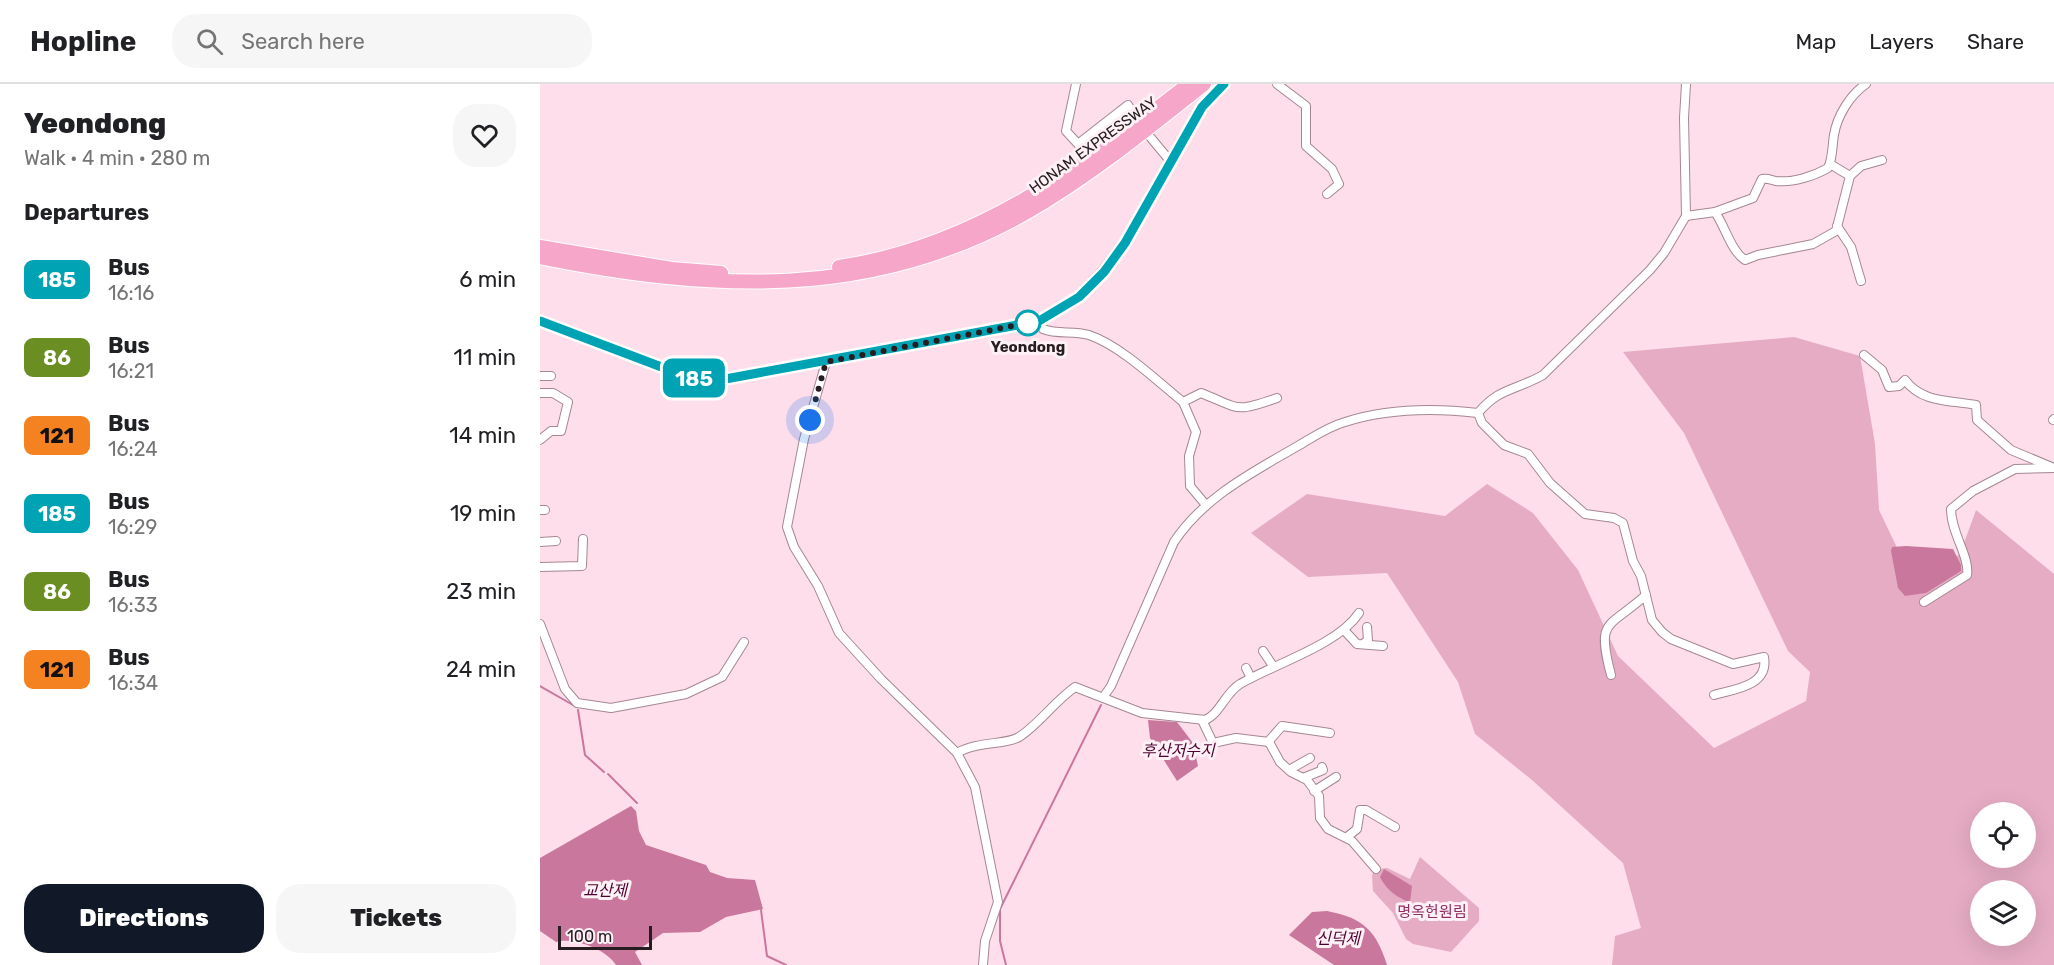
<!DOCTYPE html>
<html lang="en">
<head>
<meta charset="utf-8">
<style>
	body { margin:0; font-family:Rubik,"Noto Sans KR",sans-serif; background:#f6f6f6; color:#202124; height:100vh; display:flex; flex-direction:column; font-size:22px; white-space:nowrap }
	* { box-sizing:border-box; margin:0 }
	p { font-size:20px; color:#757577 }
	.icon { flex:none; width:33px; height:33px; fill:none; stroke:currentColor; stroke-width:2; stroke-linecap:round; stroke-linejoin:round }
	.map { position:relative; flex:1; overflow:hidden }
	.side { display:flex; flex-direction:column; background:#fff; width:540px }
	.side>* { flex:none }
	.badge { padding:0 12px; border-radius:9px; font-size:21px; line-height:39px }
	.buttons { position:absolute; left:1430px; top:718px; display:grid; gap:12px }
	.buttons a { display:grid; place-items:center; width:66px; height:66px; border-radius:50%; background:#fff; box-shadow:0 6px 24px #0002; font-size:30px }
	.scale { position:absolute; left:18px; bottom:15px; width:94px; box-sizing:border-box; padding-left:6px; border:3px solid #271c20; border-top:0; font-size:16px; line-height:21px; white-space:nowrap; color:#271c20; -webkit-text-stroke:4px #fef1f6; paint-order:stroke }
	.you { position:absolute; width:30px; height:30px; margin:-15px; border:4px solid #fff; border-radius:50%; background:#1a73e8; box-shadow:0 0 0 9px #1a73e833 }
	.map>.badge { position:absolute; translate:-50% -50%; box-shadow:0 0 0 3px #fff }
	h2 { padding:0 24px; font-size:22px; line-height:54px }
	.round { display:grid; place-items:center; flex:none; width:63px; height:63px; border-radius:24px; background:#f6f6f6 }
	.overview { display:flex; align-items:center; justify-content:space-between; height:102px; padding:0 24px }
	h1 { font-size:28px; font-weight:800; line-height:45px }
	.button { display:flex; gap:12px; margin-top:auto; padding:12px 24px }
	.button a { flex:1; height:69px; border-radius:24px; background:#111827; color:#fff; font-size:24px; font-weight:800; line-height:69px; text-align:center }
	.button a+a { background:#f6f6f6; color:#202124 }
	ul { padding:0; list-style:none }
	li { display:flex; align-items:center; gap:18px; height:78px; padding:0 24px }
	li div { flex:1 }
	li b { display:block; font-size:22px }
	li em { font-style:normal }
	li .badge { min-width:66px; font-weight:700; text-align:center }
	header { display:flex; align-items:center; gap:36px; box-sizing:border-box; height:84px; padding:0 30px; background:#fff; border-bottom:2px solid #e0e0e0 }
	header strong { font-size:28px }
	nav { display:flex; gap:33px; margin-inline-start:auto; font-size:21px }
	.search { width:420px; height:54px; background:#f6f6f6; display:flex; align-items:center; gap:15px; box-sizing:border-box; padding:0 21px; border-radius:24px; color:#757577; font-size:22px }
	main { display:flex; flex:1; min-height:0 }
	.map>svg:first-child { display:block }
	.green { fill:#e6acc4; fill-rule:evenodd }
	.water { fill:#ca779d }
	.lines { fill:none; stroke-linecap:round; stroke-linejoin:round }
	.stream { stroke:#ca779d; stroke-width:2 }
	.street-casing { stroke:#a58793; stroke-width:10 }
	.secondary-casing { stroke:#a58793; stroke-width:13 }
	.highway-casing { stroke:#fff; stroke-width:16 }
	.street { stroke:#fff; stroke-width:8 }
	.secondary { stroke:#fce5ef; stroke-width:10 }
	.highway { stroke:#f6a7c9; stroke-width:14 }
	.line-casing { stroke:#fff; stroke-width:14 }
	.line { stroke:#00a3b4; stroke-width:9 }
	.walk { stroke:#271c20; stroke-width:6; stroke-dasharray:0 10.8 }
	.stop-dot { fill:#fff; stroke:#00a3b4; stroke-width:3 }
	.labels { text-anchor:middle; stroke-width:6; stroke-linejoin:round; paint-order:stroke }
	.street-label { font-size:15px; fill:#271c20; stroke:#fef1f6 }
	.stop-label { font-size:15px; font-weight:bold; fill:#271c20; stroke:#fef1f6 }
	.park-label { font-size:15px; fill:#8f2c60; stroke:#fef1f6 }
	.water-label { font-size:16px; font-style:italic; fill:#500330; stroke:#fef1f6 }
</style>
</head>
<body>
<header>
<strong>Hopline</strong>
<div class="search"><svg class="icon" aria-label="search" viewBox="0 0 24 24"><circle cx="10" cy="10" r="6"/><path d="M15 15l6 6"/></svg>Search here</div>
<nav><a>Map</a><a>Layers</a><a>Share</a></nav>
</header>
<main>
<section class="side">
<div class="overview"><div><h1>Yeondong</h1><p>Walk · 4 min · 280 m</p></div><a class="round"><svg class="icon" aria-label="heart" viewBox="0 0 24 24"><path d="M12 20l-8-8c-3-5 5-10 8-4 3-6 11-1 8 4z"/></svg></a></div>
<h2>Departures</h2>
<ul>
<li><span class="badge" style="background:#00a3b4;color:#fff">185</span><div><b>Bus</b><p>16:16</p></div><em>6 min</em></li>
<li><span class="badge" style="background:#6b8e23;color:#fff">86</span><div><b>Bus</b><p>16:21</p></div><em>11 min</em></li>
<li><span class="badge" style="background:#f58220;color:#111">121</span><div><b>Bus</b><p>16:24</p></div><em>14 min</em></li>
<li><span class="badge" style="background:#00a3b4;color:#fff">185</span><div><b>Bus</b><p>16:29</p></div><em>19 min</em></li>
<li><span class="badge" style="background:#6b8e23;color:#fff">86</span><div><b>Bus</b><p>16:33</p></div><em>23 min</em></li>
<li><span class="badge" style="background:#f58220;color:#111">121</span><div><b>Bus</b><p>16:34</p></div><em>24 min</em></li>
</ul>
<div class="button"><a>Directions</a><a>Tickets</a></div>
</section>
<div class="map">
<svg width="1514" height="881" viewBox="0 0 1514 881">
	<rect width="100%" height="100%" fill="#fedeeb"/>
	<g class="green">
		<path d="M 1254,253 L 1320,272 L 1335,360 L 1339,426 L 1374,499 L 1420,470 L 1436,426 L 1514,490 L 1514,881 L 1072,881 L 1075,852 L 1101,844 L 1083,779 L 992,696 L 935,650 L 918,598 L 847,489 L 768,493 L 711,449 L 767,410 L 905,432 L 947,400 L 993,429 L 1038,486 L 1078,572 L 1174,664 L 1266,617 L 1270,588 L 1248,567 L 1144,349 L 1083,268 ZM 1440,729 L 1485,729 L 1485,774 L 1440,774 ZM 1440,807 L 1485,807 L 1485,852 L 1440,852 Z"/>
		<path d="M 880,773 L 939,824 L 939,837 L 911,868 L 873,860 L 866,855 L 853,829 L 833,807 L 832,791 L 836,785 L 847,784 L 870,795 Z"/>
	</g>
	<g class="water">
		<path d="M 1366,462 L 1413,465 L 1421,481 L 1421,487 L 1386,509 L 1365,512 L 1358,504 L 1351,467 L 1352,463 Z"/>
		<path d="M 608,636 L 637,638 L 653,659 L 658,682 L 637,697 L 610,654 Z"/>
		<path d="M 91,722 L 96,727 L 99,747 L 106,761 L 166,781 L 170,788 L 187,794 L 215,796 L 223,825 L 186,833 L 160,848 L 123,849 L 95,868 L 102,881 L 76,881 C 66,865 33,853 16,858 L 0,847 L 0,774 Z"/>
		<path d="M 844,785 L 872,802 L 870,819 C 856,812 848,808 840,793 Z"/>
		<path d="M 787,827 C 824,834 836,847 847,881 L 794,881 L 749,851 L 772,828 Z"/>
	</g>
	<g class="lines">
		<g class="stream">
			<path d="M 0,602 L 33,621"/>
			<path d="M 38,626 L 45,671 L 64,688"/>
			<path d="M 68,690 L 97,719"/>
			<path d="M 221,826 L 227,872 L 246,881"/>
			<path d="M 466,881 L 460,857 L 460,825 L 561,621"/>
		</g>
		<defs>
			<g id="street">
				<path d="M 536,0 L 526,47 L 538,60 L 588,21 L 593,30"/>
				<path d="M 737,0 L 766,22 L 766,62 L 792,85 L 799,100 L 787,110"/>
				<path d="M 611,54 L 631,78"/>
				<path d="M 1290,80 L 1310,92"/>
				<path d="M 1175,128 C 1185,142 1191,167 1205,176 L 1218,171 L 1273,160 L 1296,147 L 1310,92 L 1321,82 L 1342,76"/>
				<path d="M 1146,132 L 1175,128 L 1213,114 L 1222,95 C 1229,94 1230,96 1236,97 C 1253,99 1274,92 1288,84 C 1293,74 1292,62 1294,51 C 1297,32 1310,11 1326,0"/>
				<path d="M 1297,142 L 1311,163 L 1321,197"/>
				<path d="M 499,237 L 503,245 C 518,251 533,246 549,251 C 581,262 616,296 643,318 L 661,309 C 701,325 694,329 737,314"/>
				<path d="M 1324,271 L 1342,286 L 1349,303 L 1359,302 L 1365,296 C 1382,319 1410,316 1436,321 L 1437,336 L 1471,366 L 1514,384"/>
				<path d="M 286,278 L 264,355 L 247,443 L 254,463 L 278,502 L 299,549 L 341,595 L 417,669 L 435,703 L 458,818 L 445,857 L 443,881"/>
				<path d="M 0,292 L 11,292"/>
				<path d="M 0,309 L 13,309 L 28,318 L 21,347 L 11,347 L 0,356"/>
				<path d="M 643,318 L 656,348 L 649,372 L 650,402 L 666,421"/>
				<path d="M 938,329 L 942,339 L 964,361 L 988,370 L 1010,399 L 1045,430 L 1074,434 L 1083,439 L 1093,477 L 1101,492 L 1112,536 L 1122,548 L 1131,555 L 1193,580 L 1224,573 C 1229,602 1195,605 1174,611"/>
				<path d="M 1513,336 L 1514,335"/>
				<path d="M 0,426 L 5,426"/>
				<path d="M 0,458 L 16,457"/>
				<path d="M 0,483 L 42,482 L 43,455"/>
				<path d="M 1384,518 L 1427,491 C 1430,473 1411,449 1411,425 L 1433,407 L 1475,385 L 1513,384"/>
				<path d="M 0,540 L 25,605 L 37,619 L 71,624 L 146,610 L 182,593 L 204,558"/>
				<path d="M 804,546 L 817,560 L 843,562"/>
				<path d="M 823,560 L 828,556 L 827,543"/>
				<path d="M 723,567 L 733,582"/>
				<path d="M 706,584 L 711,594"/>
				<path d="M 1071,591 C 1056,534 1068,545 1106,511"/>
				<path d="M 564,612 L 571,602 L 634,458 C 663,414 711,389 756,363 C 772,354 787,343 805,338 C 846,325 895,324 938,329 C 960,303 975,307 1003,291 L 1110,186 L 1124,169 L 1146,132 L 1144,34 L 1146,0"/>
				<path d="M 662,636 L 673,659 L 696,654 L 729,658 L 740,678 L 751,688 L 767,696 L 779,712 L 780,734 L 788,745 L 812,757 L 836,785"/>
				<path d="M 728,658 L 742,642 L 790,649"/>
				<path d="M 417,669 C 437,657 467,661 479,653 C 498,641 514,618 535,603 L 602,629 L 665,636 C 680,630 685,609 700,600 C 734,580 798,561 819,529"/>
				<path d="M 749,686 L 770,674"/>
				<path d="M 763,694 L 783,686 L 782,683"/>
				<path d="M 774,707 L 796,693"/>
				<path d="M 807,753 L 817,745 L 820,726 L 826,726 L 855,743"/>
			</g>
			<path id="secondary" d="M 0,237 L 140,290 L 156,295 L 180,296 L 499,237 L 539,213 L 564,187 L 585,159 L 662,23 L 684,0"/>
			<g id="highway">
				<path d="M 0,163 L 132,185 L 181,189"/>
				<path d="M 0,173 C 169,207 331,217 487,128 C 550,92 607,45 664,0"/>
				<path d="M 299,183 C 436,163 543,82 649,0"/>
			</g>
		</defs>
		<use href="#street" class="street-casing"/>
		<use href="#secondary" class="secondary-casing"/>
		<use href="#highway" class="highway-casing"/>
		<use href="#street" class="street"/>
		<use href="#secondary" class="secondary"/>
		<use href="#highway" class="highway"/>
	</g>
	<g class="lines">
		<defs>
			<path id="line" d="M 0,237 L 140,290 L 156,295 L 180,296 L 499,237 L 539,213 L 564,188 L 585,159 L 662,23 L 684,0"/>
		</defs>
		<use href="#line" class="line-casing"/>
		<use href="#line" class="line"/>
		<path class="walk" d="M 270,336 L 286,278 L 488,239"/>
	</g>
	<circle class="stop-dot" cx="488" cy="239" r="12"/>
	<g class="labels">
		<g class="street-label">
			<text transform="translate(553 61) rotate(-36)" y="5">HONAM EXPRESSWAY</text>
		</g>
		<g class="stop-label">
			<text x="488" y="268">Yeondong</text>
		</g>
		<g class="park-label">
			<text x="892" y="833">명옥헌원림</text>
		</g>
		<g class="water-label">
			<text x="638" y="672">후산저수지</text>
			<text x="65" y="812">교산제</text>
			<text x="798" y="860">신덕제</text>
		</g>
	</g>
</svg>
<div class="buttons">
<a><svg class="icon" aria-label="locate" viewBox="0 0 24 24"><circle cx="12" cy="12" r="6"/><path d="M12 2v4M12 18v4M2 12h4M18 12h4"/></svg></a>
<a><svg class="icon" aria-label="layers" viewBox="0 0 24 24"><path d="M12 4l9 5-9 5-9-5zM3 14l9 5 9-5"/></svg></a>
</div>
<div class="scale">100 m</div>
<div class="you" style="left:270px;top:336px"></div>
<b class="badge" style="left:154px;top:294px;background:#00a3b4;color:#fff">185</b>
</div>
</main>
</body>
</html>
